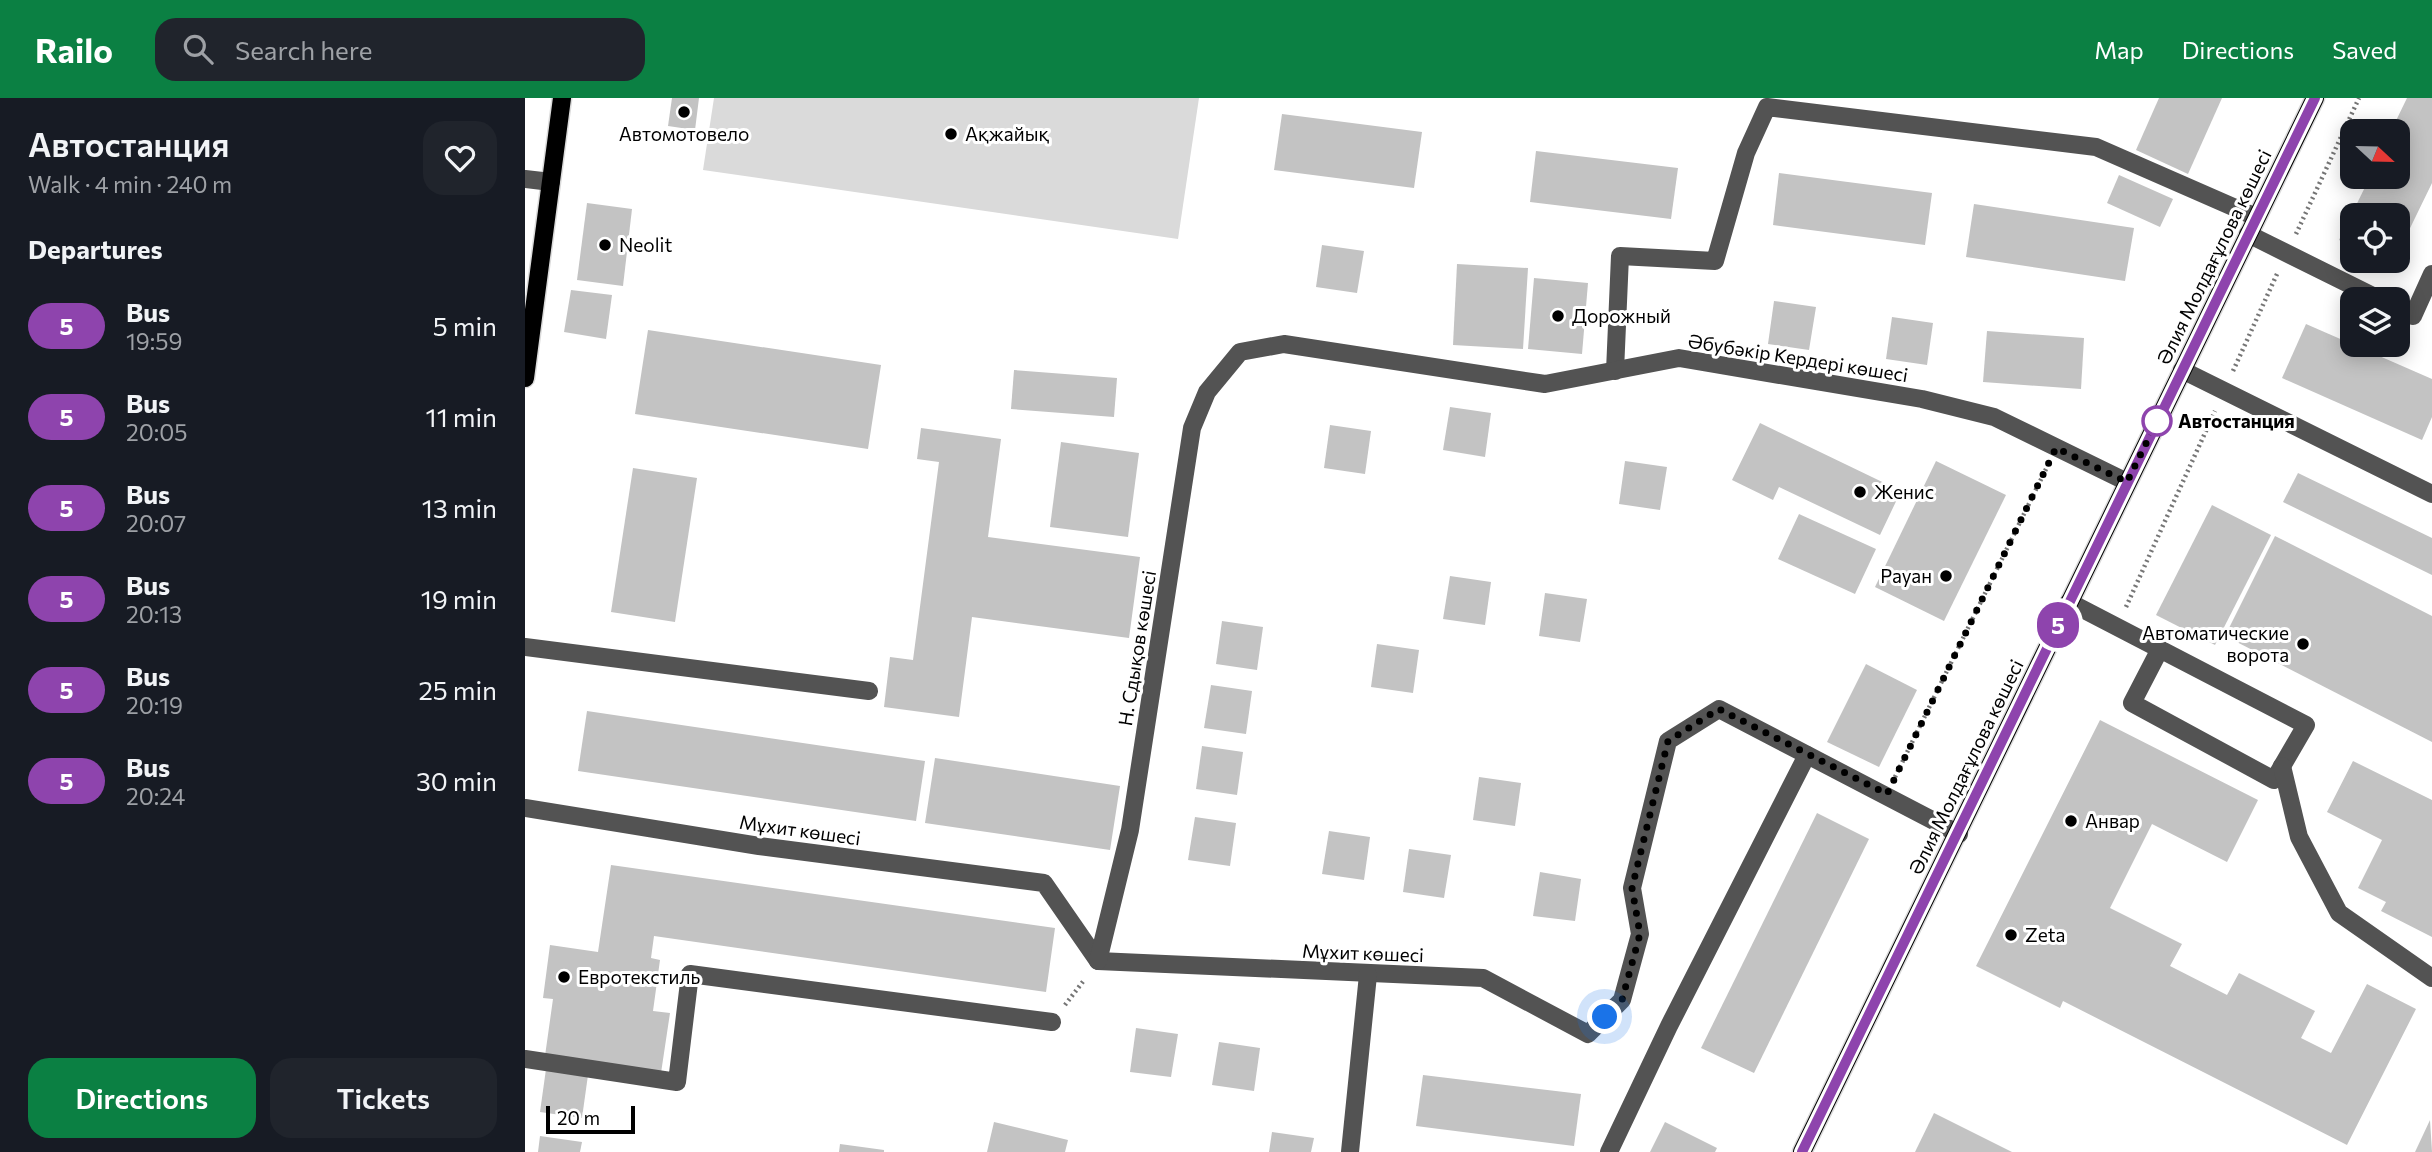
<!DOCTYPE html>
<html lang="en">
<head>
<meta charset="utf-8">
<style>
	body { margin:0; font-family:Commissioner,sans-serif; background:#20242c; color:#f1f3f6; height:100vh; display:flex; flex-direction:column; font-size:26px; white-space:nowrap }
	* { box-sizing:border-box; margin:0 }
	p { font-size:23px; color:#9ea1a6 }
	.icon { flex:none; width:38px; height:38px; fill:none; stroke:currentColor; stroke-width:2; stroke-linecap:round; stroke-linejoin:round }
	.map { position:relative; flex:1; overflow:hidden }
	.panel { display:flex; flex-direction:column; background:#171b24; width:525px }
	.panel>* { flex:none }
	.badge { padding:0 14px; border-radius:23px; font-size:24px; line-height:46px }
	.needle { width:46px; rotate:112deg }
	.tools { position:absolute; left:1815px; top:21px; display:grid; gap:14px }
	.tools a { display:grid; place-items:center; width:70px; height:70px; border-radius:14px; background:#171b24; box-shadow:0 4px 18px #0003; font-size:35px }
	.scale { position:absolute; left:21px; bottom:18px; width:89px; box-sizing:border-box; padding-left:7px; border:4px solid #000; border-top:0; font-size:19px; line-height:24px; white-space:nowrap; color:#000; -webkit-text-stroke:5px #fff; paint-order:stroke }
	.you { position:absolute; width:35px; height:35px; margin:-18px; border:5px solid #fff; border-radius:50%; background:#1a73e8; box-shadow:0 0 0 10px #1a73e833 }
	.map>.badge { position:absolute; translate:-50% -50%; box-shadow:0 0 0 4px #fff }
	h2 { padding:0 28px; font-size:26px; line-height:63px }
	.round { display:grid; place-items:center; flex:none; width:74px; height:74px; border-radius:21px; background:#20242c }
	.head { display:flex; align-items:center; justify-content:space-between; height:119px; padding:0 28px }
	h1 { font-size:33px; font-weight:600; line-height:52px }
	.button { display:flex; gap:14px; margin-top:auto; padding:14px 28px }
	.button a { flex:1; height:80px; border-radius:21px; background:#0b8043; color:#fff; font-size:28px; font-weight:600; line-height:80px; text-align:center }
	.button a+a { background:#20242c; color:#f1f3f6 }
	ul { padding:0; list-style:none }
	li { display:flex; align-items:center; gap:21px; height:91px; padding:0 28px }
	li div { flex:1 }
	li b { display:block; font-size:26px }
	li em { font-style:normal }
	li .badge { min-width:77px; font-weight:700; text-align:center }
	header { display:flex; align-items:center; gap:42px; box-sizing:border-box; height:98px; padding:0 35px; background:#0b8043; color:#fff }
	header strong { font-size:33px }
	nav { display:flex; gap:38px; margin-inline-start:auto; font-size:24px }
	.search { width:490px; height:63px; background:#20242c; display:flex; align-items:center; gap:18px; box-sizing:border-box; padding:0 24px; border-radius:21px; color:#9ea1a6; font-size:26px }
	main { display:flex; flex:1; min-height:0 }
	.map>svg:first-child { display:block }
	.pitch { fill:#dadada }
	.building { fill:#c3c3c3 }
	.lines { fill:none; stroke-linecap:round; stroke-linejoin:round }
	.major-casing { stroke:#dbdbdb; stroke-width:21 }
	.path { stroke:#757575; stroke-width:4.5; stroke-dasharray:2 3.5; stroke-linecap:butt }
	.minor { stroke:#535353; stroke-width:18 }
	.major { stroke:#000; stroke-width:18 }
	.line-casing { stroke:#fff; stroke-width:16 }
	.line { stroke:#8e44ad; stroke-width:10 }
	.walk { stroke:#000; stroke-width:7; stroke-dasharray:0 12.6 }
	.poi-dot { fill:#000; stroke:#fff; stroke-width:2.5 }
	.stop-dot { fill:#fff; stroke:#8e44ad; stroke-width:3.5 }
	.labels { text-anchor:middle; stroke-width:6; stroke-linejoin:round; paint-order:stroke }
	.poi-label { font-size:19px; fill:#000; stroke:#fff; text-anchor:start }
	.street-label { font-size:19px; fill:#000; stroke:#fff }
	.stop-label { font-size:19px; font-weight:bold; fill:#000; stroke:#fff; text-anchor:start }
</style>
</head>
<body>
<header>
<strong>Railo</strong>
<div class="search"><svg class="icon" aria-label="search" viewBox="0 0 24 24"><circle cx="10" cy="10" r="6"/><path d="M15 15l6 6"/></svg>Search here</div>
<nav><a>Map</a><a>Directions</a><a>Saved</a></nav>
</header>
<main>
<section class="panel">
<div class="head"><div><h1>Автостанция</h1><p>Walk · 4 min · 240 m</p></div><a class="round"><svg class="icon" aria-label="heart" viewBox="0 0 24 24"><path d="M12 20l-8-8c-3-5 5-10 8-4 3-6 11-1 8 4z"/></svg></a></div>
<h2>Departures</h2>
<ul>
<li><span class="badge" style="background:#8e44ad;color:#fff">5</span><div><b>Bus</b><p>19:59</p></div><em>5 min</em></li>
<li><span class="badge" style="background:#8e44ad;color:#fff">5</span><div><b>Bus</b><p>20:05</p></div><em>11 min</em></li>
<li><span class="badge" style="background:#8e44ad;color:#fff">5</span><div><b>Bus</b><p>20:07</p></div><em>13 min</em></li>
<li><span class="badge" style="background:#8e44ad;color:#fff">5</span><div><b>Bus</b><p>20:13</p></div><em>19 min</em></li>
<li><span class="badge" style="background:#8e44ad;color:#fff">5</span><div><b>Bus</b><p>20:19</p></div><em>25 min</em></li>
<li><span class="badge" style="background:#8e44ad;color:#fff">5</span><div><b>Bus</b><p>20:24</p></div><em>30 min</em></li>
</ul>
<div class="button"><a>Directions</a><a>Tickets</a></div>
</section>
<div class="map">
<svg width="1907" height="1054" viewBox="0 0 1907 1054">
	<rect width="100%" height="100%" fill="#fff"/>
	<path class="pitch" d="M 189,0 L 674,0 L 653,141 L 178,72 Z"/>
	<g class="building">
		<path d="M 147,0 L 174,0 L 170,32 L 143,28 Z"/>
		<path d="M 1634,0 L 1697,0 L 1663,76 L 1611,52 Z"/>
		<path d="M 1882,0 L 1907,0 L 1907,85 L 1872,157 L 1872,117 L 1827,117 L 1827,148 L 1814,142 L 1845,79 L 1872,79 L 1872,33 L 1866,33 Z"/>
		<path d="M 757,16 L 897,34 L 889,90 L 749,72 Z"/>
		<path d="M 1011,53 L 1153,70 L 1146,121 L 1005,104 Z"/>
		<path d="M 1254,75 L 1407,95 L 1400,147 L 1248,127 Z"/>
		<path d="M 1594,77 L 1648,101 L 1635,129 L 1582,105 Z"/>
		<path d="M 62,105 L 107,111 L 98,188 L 52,182 Z"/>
		<path d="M 1449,106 L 1609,130 L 1600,183 L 1441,159 Z"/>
		<path d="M 797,147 L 839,153 L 832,195 L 791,189 Z"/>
		<path d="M 932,166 L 1003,170 L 998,251 L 928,247 Z"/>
		<path d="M 1009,180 L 1063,185 L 1057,256 L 1003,251 Z"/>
		<path d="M 46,192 L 87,197 L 81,241 L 39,234 Z"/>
		<path d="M 1249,203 L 1291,209 L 1284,252 L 1243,246 Z"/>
		<path d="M 1367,219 L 1408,225 L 1402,267 L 1361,261 Z"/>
		<path d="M 1781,226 L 1907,281 L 1907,319 L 1897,342 L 1757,280 Z"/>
		<path d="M 123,232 L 356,267 L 343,351 L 110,316 Z"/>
		<path d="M 1462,233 L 1559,240 L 1556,291 L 1458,284 Z"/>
		<path d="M 489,272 L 592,280 L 589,319 L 486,311 Z"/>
		<path d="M 925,309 L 966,315 L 960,359 L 918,352 Z"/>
		<path d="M 1235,325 L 1376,393 L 1355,437 L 1254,389 L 1248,402 L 1207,382 Z"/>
		<path d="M 805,327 L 846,333 L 840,376 L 799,370 Z"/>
		<path d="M 396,330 L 476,341 L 463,439 L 615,459 L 604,540 L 447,519 L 434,619 L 359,609 L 365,559 L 388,562 L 414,364 L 392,361 Z"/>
		<path d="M 536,344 L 614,355 L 603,439 L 525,429 Z"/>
		<path d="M 1100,363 L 1142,369 L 1135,412 L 1094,406 Z"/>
		<path d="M 1411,363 L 1481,397 L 1419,523 L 1350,489 Z"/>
		<path d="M 108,370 L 172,380 L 150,524 L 86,514 Z"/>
		<path d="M 1773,375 L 1907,440 L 1907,477 L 1758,404 Z"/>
		<path d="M 1687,407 L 1746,437 L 1690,547 L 1631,517 Z"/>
		<path d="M 1274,416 L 1351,451 L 1330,496 L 1253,461 Z"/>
		<path d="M 1750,438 L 1907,518 L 1907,644 L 1700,538 Z"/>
		<path d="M 925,478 L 966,484 L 960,527 L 918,521 Z"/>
		<path d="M 1020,495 L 1062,501 L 1055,544 L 1014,538 Z"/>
		<path d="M 697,523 L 738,529 L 732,572 L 691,566 Z"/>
		<path d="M 852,546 L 894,552 L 888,595 L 846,589 Z"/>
		<path d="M 1341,566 L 1392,592 L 1354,669 L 1302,644 Z"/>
		<path d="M 686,587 L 727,593 L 721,636 L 679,630 Z"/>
		<path d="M 62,613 L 400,663 L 391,723 L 53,673 Z"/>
		<path d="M 1575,622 L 1733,702 L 1702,764 L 1627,726 L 1585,810 L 1657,846 L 1645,868 L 1702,897 L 1714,875 L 1790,913 L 1776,940 L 1806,955 L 1842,886 L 1891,911 L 1822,1047 L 1538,903 L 1535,910 L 1451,868 Z"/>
		<path d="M 677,648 L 718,654 L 712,697 L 671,691 Z"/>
		<path d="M 410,660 L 595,688 L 585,752 L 400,725 Z"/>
		<path d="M 1828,663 L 1907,702 L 1907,839 L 1856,813 L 1861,804 L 1833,790 L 1857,742 L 1802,714 Z"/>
		<path d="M 954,679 L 996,685 L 990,728 L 948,722 Z"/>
		<path d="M 1292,715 L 1344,741 L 1229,975 L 1176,950 Z"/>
		<path d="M 670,719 L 711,725 L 705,768 L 663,762 Z"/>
		<path d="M 804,733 L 845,739 L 839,782 L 797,776 Z"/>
		<path d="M 884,751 L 926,757 L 919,800 L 878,794 Z"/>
		<path d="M 86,767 L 530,830 L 521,894 L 129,838 L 126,860 L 135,862 L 128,913 L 145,915 L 136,975 L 20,958 L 28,901 L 18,900 L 25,847 L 73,854 Z"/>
		<path d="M 1015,774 L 1056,781 L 1050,823 L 1008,818 Z"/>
		<path d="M 611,930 L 653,936 L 646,979 L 605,974 Z"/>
		<path d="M 694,944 L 735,950 L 729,993 L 687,987 Z"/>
		<path d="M 21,971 L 63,977 L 57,1020 L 15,1014 Z"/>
		<path d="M 898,977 L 1056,996 L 1049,1048 L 891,1028 Z"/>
		<path d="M 1409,1015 L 1487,1054 L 1390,1054 Z"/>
		<path d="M 1905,1022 L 1907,1054 L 1890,1054 Z"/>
		<path d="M 469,1024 L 543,1042 L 540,1054 L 462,1054 Z"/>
		<path d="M 1140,1024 L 1192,1050 L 1190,1054 L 1125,1054 Z"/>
		<path d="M 747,1034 L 789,1040 L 786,1054 L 744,1054 Z"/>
		<path d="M 15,1038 L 57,1044 L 55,1054 L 13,1054 Z"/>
		<path d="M 315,1046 L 359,1052 L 359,1054 L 314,1054 Z"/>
	</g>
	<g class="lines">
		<defs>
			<g id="major">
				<path d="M 0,280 L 37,0"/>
				<path d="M 1277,1054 L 1790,0"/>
			</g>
		</defs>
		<use href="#major" class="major-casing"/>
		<g class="path">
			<path d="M 1771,136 L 1834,0"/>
			<path d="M 1708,273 L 1752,176"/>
			<path d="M 1601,509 L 1690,313"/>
			<path d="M 1370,679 L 1522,369"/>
			<path d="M 540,907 L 560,881"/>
		</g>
		<g class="minor">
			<path d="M 0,81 L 26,84"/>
			<path d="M 1723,136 L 1854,201"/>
			<path d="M 1872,210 L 1888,218 L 1907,176"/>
			<path d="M 1657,272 L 1907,396"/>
			<path d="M 1090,273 L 1095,158 L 1190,163 L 1221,55 L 1242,9 L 1571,49 L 1731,119"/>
			<path d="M 1544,504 L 1781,627 L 1749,682 L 1607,605 L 1635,551"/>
			<path d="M 0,549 L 344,593"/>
			<path d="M 1757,668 L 1774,739 L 1814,815 L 1907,880"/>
			<path d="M 0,710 L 234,748 L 519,785 L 573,863 L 958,880 L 1063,936 L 1097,902 L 1115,836 L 1107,790 L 1143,643 L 1194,611 L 1434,736"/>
			<path d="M 573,863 L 605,732 L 667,330 L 682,294 L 715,254 L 759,246 L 1020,286 L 1154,260 L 1397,301 L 1469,319 L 1602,384"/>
			<path d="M 0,961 L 152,984 L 165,876 L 527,924"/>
			<path d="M 825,1054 L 843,877"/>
			<path d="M 1084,1054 L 1144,928 L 1282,657"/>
		</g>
		<use href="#major" class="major"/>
	</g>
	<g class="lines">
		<defs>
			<path id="line" d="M 1277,1054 L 1790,0"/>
		</defs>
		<use href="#line" class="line-casing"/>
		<use href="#line" class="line"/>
		<path class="walk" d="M 1080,919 L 1097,902 L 1115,836 L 1107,790 L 1143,643 L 1194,611 L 1362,696 L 1531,350 L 1602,384 L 1635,317 L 1632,323"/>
	</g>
	<g class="poi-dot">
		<circle cx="159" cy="14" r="7"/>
		<circle cx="426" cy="36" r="7"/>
		<circle cx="80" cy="147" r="7"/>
		<circle cx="1033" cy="218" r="7"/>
		<circle cx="1335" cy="394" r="7"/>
		<circle cx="1421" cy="478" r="7"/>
		<circle cx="1778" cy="546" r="7"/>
		<circle cx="1546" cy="723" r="7"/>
		<circle cx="1486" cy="837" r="7"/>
		<circle cx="39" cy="879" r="7"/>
	</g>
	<circle class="stop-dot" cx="1632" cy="323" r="14"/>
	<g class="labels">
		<g class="poi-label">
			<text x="159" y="43" text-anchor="middle">Автомотовело</text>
			<text x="440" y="43">Ақжайық</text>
			<text x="94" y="154">Neolit</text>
			<text x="1047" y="225">Дорожный</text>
			<text x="1349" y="401">Женис</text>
			<text x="1407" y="485" text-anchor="end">Рауан</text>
			<text x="1764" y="542" text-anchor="end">Автоматические<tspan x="1764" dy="22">ворота</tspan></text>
			<text x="1560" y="730">Анвар</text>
			<text x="1500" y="844">Zeta</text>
			<text x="53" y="886">Евротекстиль</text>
		</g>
		<g class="street-label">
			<text transform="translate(1689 159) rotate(-64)" y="7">Әлия Молдағұлова көшесі</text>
			<text transform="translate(1273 260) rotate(9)" y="7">Әбубәкір Кердері көшесі</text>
			<text transform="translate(612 550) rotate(-81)" y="7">Н. Сдықов көшесі</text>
			<text transform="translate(1441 669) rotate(-64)" y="7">Әлия Молдағұлова көшесі</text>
			<text transform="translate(275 732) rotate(8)" y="7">Мұхит көшесі</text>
			<text transform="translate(838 855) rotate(2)" y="7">Мұхит көшесі</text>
		</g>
		<g class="stop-label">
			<text x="1653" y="330">Автостанция</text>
		</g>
	</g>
</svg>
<div class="tools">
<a><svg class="needle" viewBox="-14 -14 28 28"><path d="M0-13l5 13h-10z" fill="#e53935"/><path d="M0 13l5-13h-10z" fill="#9ea1a6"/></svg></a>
<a><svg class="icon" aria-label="locate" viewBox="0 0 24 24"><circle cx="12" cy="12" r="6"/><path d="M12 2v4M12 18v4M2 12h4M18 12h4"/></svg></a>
<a><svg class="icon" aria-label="layers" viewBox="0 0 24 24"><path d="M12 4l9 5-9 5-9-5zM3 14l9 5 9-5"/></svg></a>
</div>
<div class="scale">20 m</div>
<div class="you" style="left:1080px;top:919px"></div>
<b class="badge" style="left:1533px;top:527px;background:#8e44ad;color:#fff">5</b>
</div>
</main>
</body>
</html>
